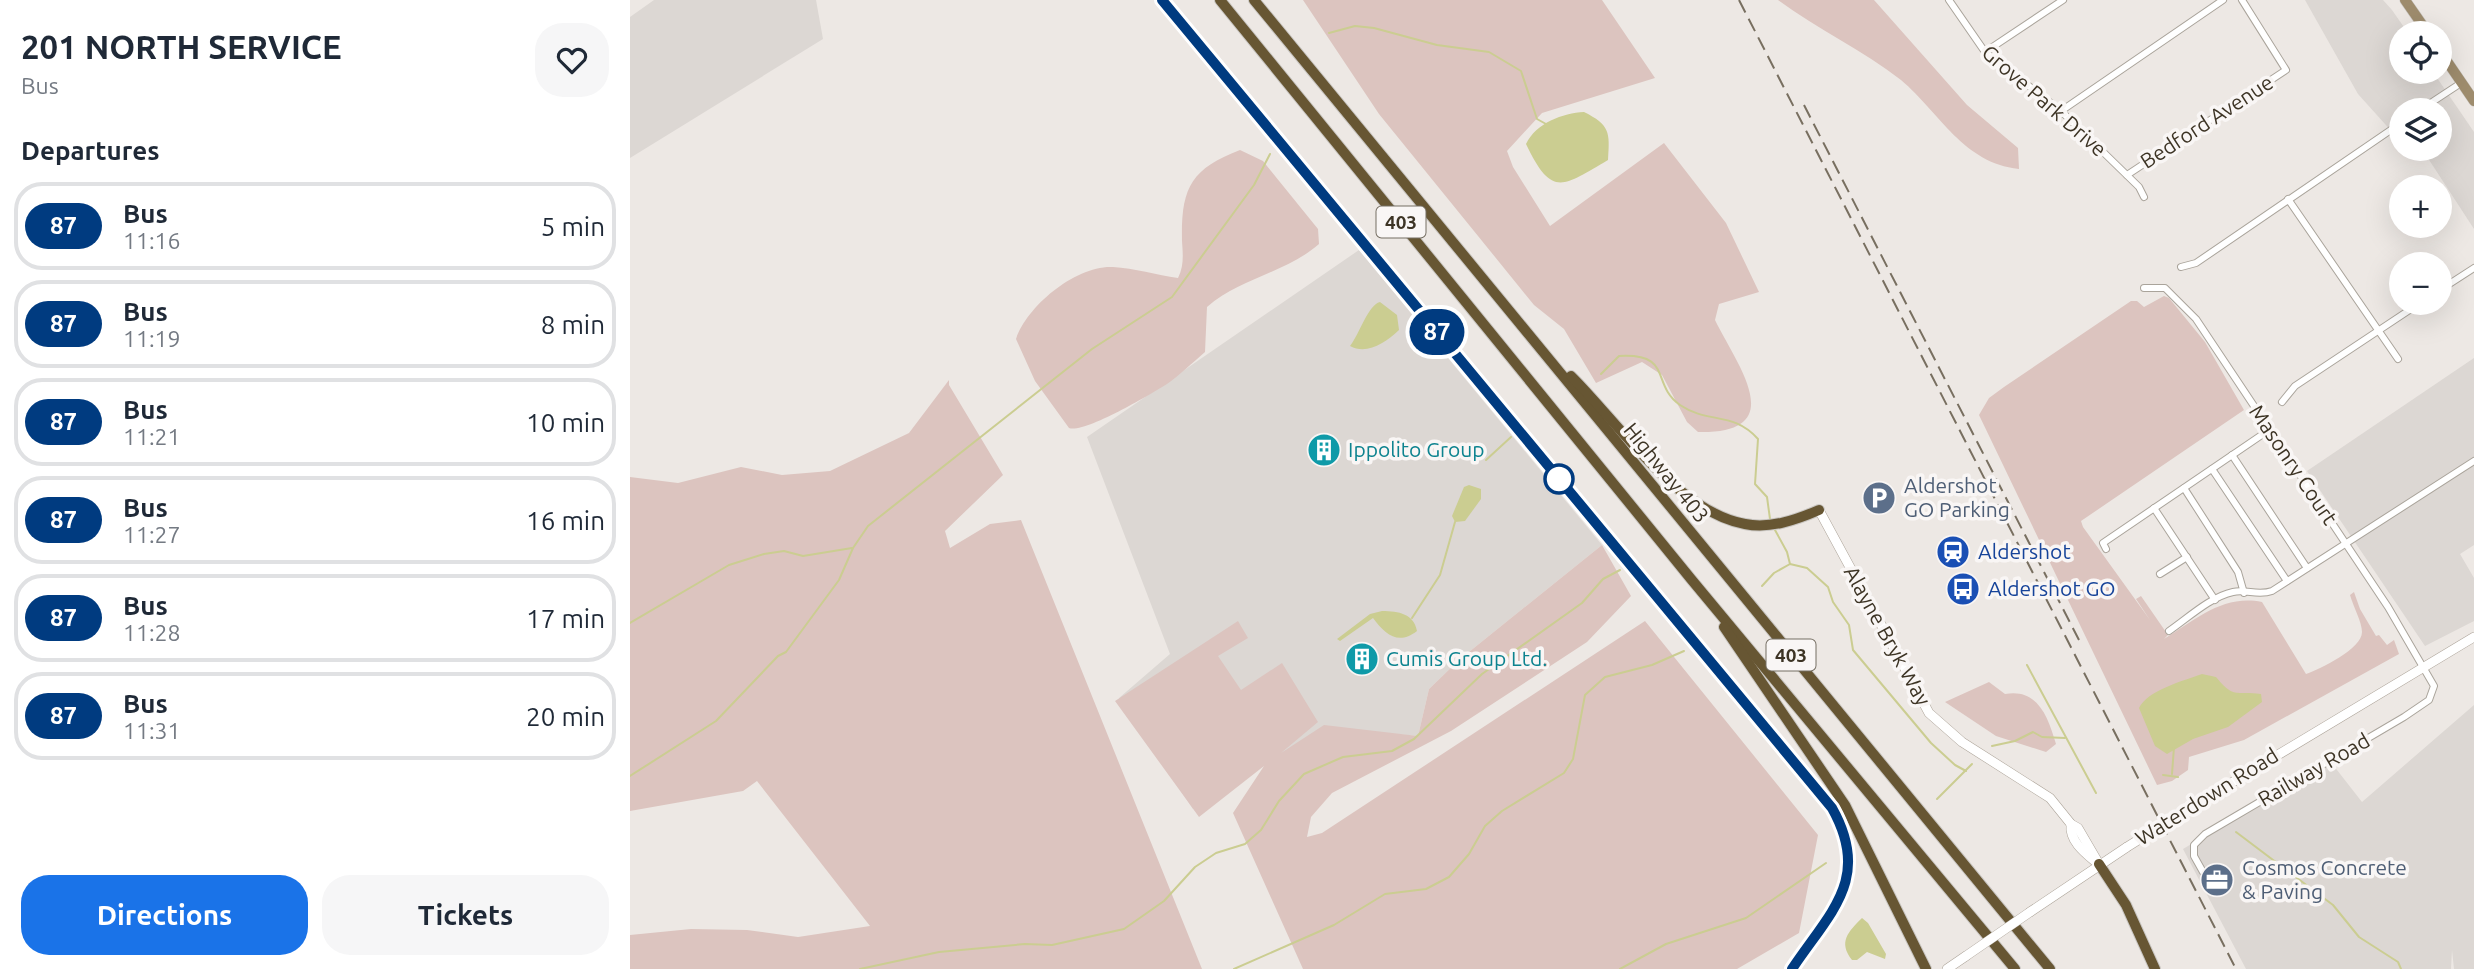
<!DOCTYPE html>
<html lang="en">
<head>
<meta charset="utf-8">
<style>
	body { margin:0; font-family:Ubuntu,sans-serif; background:#f6f6f7; color:#1f2937; height:100vh; display:flex; flex-direction:column; font-size:26px; white-space:nowrap }
	* { box-sizing:border-box; margin:0 }
	p { font-size:23px; color:#747a83 }
	.icon { flex:none; width:38px; height:38px; fill:none; stroke:currentColor; stroke-width:2; stroke-linecap:round; stroke-linejoin:round }
	.map { position:relative; flex:1; overflow:hidden }
	.details { display:flex; flex-direction:column; background:#fff; width:630px }
	.details>* { flex:none }
	.badge { padding:0 14px; border-radius:23px; font-size:24px; line-height:46px }
	.controls { position:absolute; left:1759px; top:21px; display:grid; gap:14px }
	.controls a { display:grid; place-items:center; width:63px; height:63px; border-radius:50%; background:#fff; box-shadow:0 7px 28px #0002; font-size:35px }
	.map>.badge { position:absolute; translate:-50% -50%; box-shadow:0 0 0 4px #fff }
	h2 { padding:0 21px; font-size:26px; line-height:63px }
	.round { display:grid; place-items:center; flex:none; width:74px; height:74px; border-radius:28px; background:#f6f6f7 }
	.headline { display:flex; align-items:center; justify-content:space-between; height:119px; padding:0 21px }
	h1 { font-size:33px; font-weight:600; line-height:52px }
	.button { display:flex; gap:14px; margin-top:auto; padding:14px 21px }
	.button a { flex:1; height:80px; border-radius:28px; background:#1a73e8; color:#fff; font-size:28px; font-weight:600; line-height:80px; text-align:center }
	.button a+a { background:#f6f6f7; color:#1f2937 }
	ul { padding:0; list-style:none }
	li { display:flex; align-items:center; gap:21px; height:88px; margin:0 14px 10px; padding:0 7px; border:4px solid #e0e1e3; border-radius:28px }
	li div { flex:1 }
	li b { display:block; font-size:26px }
	li em { font-style:normal }
	li .badge { min-width:77px; font-weight:700; text-align:center }
	main { display:flex; flex:1; min-height:0 }
	.map>svg:first-child { display:block }
	.built { fill:#dcd7d3 }
	.green { fill:#dcc4bf }
	.water { fill:#cbcd91 }
	.lines { fill:none; stroke-linecap:round; stroke-linejoin:round }
	.stream { stroke:#cbcd91; stroke-width:2 }
	.street-casing { stroke:#aaa49b; stroke-width:8 }
	.secondary-casing { stroke:#aca398; stroke-width:10 }
	.primary-casing { stroke:#c9c6c2; stroke-width:11 }
	.highway-casing { stroke:#c9c6c2; stroke-width:12 }
	.street { stroke:#fff; stroke-width:6 }
	.secondary { stroke:#fff; stroke-width:9 }
	.primary { stroke:#9e8c6d; stroke-width:10 }
	.highway { stroke:#675633; stroke-width:10 }
	.rail { stroke:#786f60; stroke-width:2; stroke-dasharray:14 7; stroke-linecap:butt }
	.secondary-bridge-casing { stroke:#aca398; stroke-width:10; stroke-linecap:butt }
	.secondary-bridge { stroke:#fff; stroke-width:9 }
	.line-casing { stroke:#fff; stroke-width:16 }
	.line { stroke:#003b80; stroke-width:10 }
	.stop-dot { fill:#fff; stroke:#003b80; stroke-width:3.5 }
	.labels { text-anchor:middle; stroke-width:7; stroke-linejoin:round; paint-order:stroke }
	.shield { fill:#f9f6f5; stroke:#756e63; stroke-width:2 }
	.shield-label { font-size:19px; font-weight:bold; fill:#3d3425 }
	.street-label { font-size:21px; fill:#3d3425; stroke:#f9f6f5 }
	.culture-label { font-size:21px; fill:#0d838f; stroke:#f9f6f5; text-anchor:start }
	.service-label { font-size:21px; fill:#4e5e75; stroke:#f9f6f5; text-anchor:start }
	.transit-label { font-size:21px; fill:#164399; stroke:#f9f6f5; text-anchor:start }
</style>
</head>
<body>
<main>
<section class="details">
<div class="headline"><div><h1>201 NORTH SERVICE</h1><p>Bus</p></div><a class="round"><svg class="icon" aria-label="heart" viewBox="0 0 24 24"><path d="M12 20l-8-8c-3-5 5-10 8-4 3-6 11-1 8 4z"/></svg></a></div>
<h2>Departures</h2>
<ul>
<li><span class="badge" style="background:#003b80;color:#fff">87</span><div><b>Bus</b><p>11:16</p></div><em>5 min</em></li>
<li><span class="badge" style="background:#003b80;color:#fff">87</span><div><b>Bus</b><p>11:19</p></div><em>8 min</em></li>
<li><span class="badge" style="background:#003b80;color:#fff">87</span><div><b>Bus</b><p>11:21</p></div><em>10 min</em></li>
<li><span class="badge" style="background:#003b80;color:#fff">87</span><div><b>Bus</b><p>11:27</p></div><em>16 min</em></li>
<li><span class="badge" style="background:#003b80;color:#fff">87</span><div><b>Bus</b><p>11:28</p></div><em>17 min</em></li>
<li><span class="badge" style="background:#003b80;color:#fff">87</span><div><b>Bus</b><p>11:31</p></div><em>20 min</em></li>
</ul>
<div class="button"><a>Directions</a><a>Tickets</a></div>
</section>
<div class="map">
<svg width="1844" height="969" viewBox="0 0 1844 969">
	<rect width="100%" height="100%" fill="#ede8e4"/>
	<g class="built">
		<path d="M 24,0 L 186,0 L 193,39 L 0,158 L 0,17 Z"/>
		<path d="M 1675,0 L 1753,0 L 1762,10 L 1778,33 L 1771,33 L 1771,72 L 1803,72 L 1844,132 L 1844,229 L 1792,149 L 1810,149 L 1810,110 L 1771,110 L 1771,129 L 1764,134 L 1728,94 Z"/>
		<path d="M 729,250 L 972,545 L 829,660 L 799,689 L 788,736 L 753,733 L 642,759 L 563,809 L 489,698 L 540,654 L 457,437 Z"/>
		<path d="M 1844,358 L 1844,545 L 1830,554 L 1844,578 L 1844,621 L 1795,646 L 1677,471 Z"/>
		<path d="M 1844,705 L 1844,969 L 1824,969 L 1822,950 L 1821,969 L 1616,969 L 1553,849 L 1700,761 L 1732,802 Z"/>
	</g>
	<g class="green">
		<path d="M 673,0 L 972,0 L 1025,78 L 912,113 L 877,151 L 883,167 L 920,226 L 1034,143 L 1096,223 L 1129,292 L 1089,304 L 1085,320 C 1107,365 1162,434 1068,432 L 1057,422 L 1032,375 L 1012,362 L 966,383 L 934,329 L 904,305 L 749,114 Z"/>
		<path d="M 1148,0 L 1244,0 L 1337,105 L 1388,148 L 1389,169 C 1333,163 1310,113 1271,80 C 1233,50 1187,29 1148,0 Z"/>
		<path d="M 610,150 L 633,161 L 688,229 L 689,244 C 656,273 610,278 577,307 L 575,352 C 562,363 550,375 537,384 C 521,394 454,434 439,428 L 405,381 L 386,339 C 397,306 446,265 483,267 C 504,268 527,275 548,278 C 554,266 553,255 552,241 C 551,189 560,169 610,150 Z"/>
		<path d="M 1534,296 L 1539,298 L 1575,342 L 1614,410 L 1451,521 L 1453,527 L 1520,620 L 1506,599 L 1511,596 L 1538,635 L 1534,639 C 1566,619 1594,594 1632,602 L 1676,674 C 1690,669 1732,649 1732,632 C 1732,622 1723,606 1720,595 L 1724,592 L 1730,609 L 1746,636 L 1749,635 L 1757,645 L 1764,640 L 1769,654 L 1614,740 L 1559,757 L 1558,770 L 1542,781 L 1527,785 L 1349,415 L 1359,398 L 1374,387 L 1501,301 L 1507,301 L 1514,307 Z"/>
		<path d="M 319,380 L 319,385 L 373,475 L 315,531 L 320,548 L 360,524 L 391,520 L 572,969 L 0,969 L 0,935 L 61,929 L 117,930 L 168,937 L 240,926 L 127,781 L 113,791 L 0,811 L 0,477 L 48,483 L 111,467 L 152,475 L 200,471 L 279,433 Z"/>
		<path d="M 972,545 L 1001,596 L 957,642 L 821,731 L 702,793 L 681,817 L 677,837 L 692,833 L 1015,621 L 1188,835 L 1169,933 L 1107,969 L 673,969 L 603,813 L 634,766 L 569,817 L 485,701 L 608,621 L 618,638 L 588,656 L 611,690 L 652,663 L 688,722 L 651,753 L 694,725 L 788,736 L 799,689 L 829,660 Z"/>
		<path d="M 1359,682 L 1375,694 C 1408,688 1418,717 1426,744 L 1416,752 L 1366,736 L 1315,702 Z"/>
	</g>
	<g class="water">
		<path d="M 954,112 C 980,125 980,132 978,160 C 932,187 922,198 896,144 C 906,123 933,113 954,112 Z"/>
		<path d="M 750,302 L 767,315 L 769,330 C 755,343 737,355 720,346 C 729,335 738,305 750,302 Z"/>
		<path d="M 839,485 L 851,489 L 851,499 L 835,521 L 825,522 L 822,516 L 834,487 Z"/>
		<path d="M 752,611 C 769,611 784,614 787,631 C 768,646 755,634 743,618 L 710,641 L 707,639 L 740,614 Z"/>
		<path d="M 1572,674 L 1586,677 C 1605,700 1605,690 1631,694 L 1632,702 L 1598,727 L 1563,739 L 1537,754 L 1525,746 L 1509,708 C 1518,690 1553,681 1572,674 Z"/>
		<path d="M 1232,918 L 1238,923 L 1256,954 L 1255,959 L 1237,952 L 1227,960 L 1222,960 C 1208,942 1218,932 1232,918 Z"/>
	</g>
	<g class="lines">
		<g class="stream">
			<path d="M 699,33 L 725,26 L 744,28 L 807,45 L 859,52 L 891,71 L 907,119 L 916,124"/>
			<path d="M 971,374 L 989,356 C 1044,353 1020,384 1050,405 C 1078,424 1103,411 1128,439 L 1125,484 L 1137,497 L 1140,519"/>
			<path d="M 856,460 L 881,437"/>
			<path d="M 1145,530 L 1157,552 L 1160,564"/>
			<path d="M 1132,586 L 1144,573 L 1160,564 L 1177,568 L 1198,587 L 1203,602 L 1219,625 L 1223,650 L 1301,743 L 1325,765 L 1336,771"/>
			<path d="M 782,618 L 810,575 L 825,522"/>
			<path d="M 0,623 L 99,565 L 134,554 L 154,551 L 173,556 L 222,548"/>
			<path d="M 1397,665 L 1466,793"/>
			<path d="M 1362,746 L 1385,741 L 1403,732 L 1412,737 L 1435,738"/>
			<path d="M 1542,774 L 1544,747"/>
			<path d="M 1533,775 L 1548,777"/>
			<path d="M 0,776 L 86,721 L 148,656 L 156,652 L 209,580 L 223,548 L 238,526 L 462,349 L 542,297 L 624,185 L 640,154"/>
			<path d="M 1307,799 L 1342,764"/>
			<path d="M 1606,832 L 1703,905 L 1729,937 L 1768,962 L 1771,969"/>
			<path d="M 230,969 L 309,952 L 395,944 L 422,945 L 494,929 L 534,901 L 565,867 L 586,853 L 615,844 L 631,830 L 649,801 L 674,774 L 713,757 L 762,751 L 784,739 L 852,674 L 952,603 L 973,579 L 990,570"/>
			<path d="M 604,969 L 704,925 L 755,894 L 796,889 L 819,877 L 839,854 L 855,826 L 872,811 L 934,773 L 943,759 L 955,695 L 975,677 L 1022,665 L 1054,651"/>
			<path d="M 990,969 L 1036,944 L 1116,918 L 1196,863"/>
		</g>
		<defs>
			<g id="street">
				<path d="M 1319,0 L 1355,52 L 1431,111 L 1509,187 L 1514,197"/>
				<path d="M 1355,52 L 1433,0"/>
				<path d="M 1790,110 L 1831,83"/>
				<path d="M 1431,111 L 1593,0"/>
				<path d="M 1497,175 L 1656,70 L 1612,0"/>
				<path d="M 1658,199 L 1768,359"/>
				<path d="M 1551,267 L 1566,263 L 1771,123"/>
				<path d="M 1514,288 L 1535,288 L 1566,319 L 1758,607 L 1804,686 L 1799,700 L 1774,717 L 1575,834 L 1564,845 L 1564,856 L 1573,872"/>
				<path d="M 1810,290 L 1844,268"/>
				<path d="M 1652,402 L 1665,386 L 1790,303"/>
				<path d="M 1602,455 L 1677,568"/>
				<path d="M 1582,469 L 1657,581"/>
				<path d="M 1554,488 L 1608,572 L 1614,593"/>
				<path d="M 1524,508 L 1585,600"/>
				<path d="M 1476,549 L 1473,543 L 1639,430"/>
				<path d="M 1530,574 L 1557,557"/>
				<path d="M 1539,631 C 1558,618 1580,597 1603,592 C 1616,589 1628,596 1642,591 L 1844,461"/>
			</g>
			<g id="secondary">
				<path d="M 532,0 L 1202,808 C 1242,879 1200,912 1162,969"/>
				<path d="M 1189,510 L 1299,713 L 1332,742 L 1420,798 L 1441,824 L 1448,828 L 1469,864"/>
				<path d="M 1553,812 L 1844,637"/>
				<path d="M 1441,824 C 1439,841 1455,853 1467,863"/>
				<path d="M 1400,912 L 1497,847"/>
				<path d="M 1317,969 L 1336,956"/>
			</g>
			<g id="primary">
				<path d="M 1775,0 L 1798,33"/>
				<path d="M 1810,51 L 1844,101"/>
			</g>
			<g id="highway">
				<path d="M 590,0 L 1061,579 L 1385,969"/>
				<path d="M 624,0 L 1420,969"/>
				<path d="M 941,376 C 988,422 1047,512 1115,524 C 1140,529 1166,520 1189,510"/>
				<path d="M 1094,627 L 1215,805 L 1296,969"/>
				<path d="M 1469,864 L 1496,905 L 1525,969"/>
			</g>
		</defs>
		<use href="#street" class="street-casing"/>
		<use href="#secondary" class="secondary-casing"/>
		<use href="#primary" class="primary-casing"/>
		<use href="#highway" class="highway-casing"/>
		<use href="#street" class="street"/>
		<use href="#secondary" class="secondary"/>
		<use href="#primary" class="primary"/>
		<use href="#highway" class="highway"/>
		<g class="rail">
			<path d="M 1109,0 L 1606,969"/>
			<path d="M 1174,105 L 1449,640"/>
		</g>
		<defs>
			<g id="secondary-bridge">
				<path d="M 1497,847 L 1553,812"/>
				<path d="M 1336,956 L 1400,912"/>
			</g>
		</defs>
		<use href="#secondary-bridge" class="secondary-bridge-casing"/>
		<use href="#secondary-bridge" class="secondary-bridge"/>
	</g>
	<g class="lines">
		<defs>
			<path id="line" d="M 532,0 L 1202,808 C 1242,879 1200,912 1162,969"/>
		</defs>
		<use href="#line" class="line-casing"/>
		<use href="#line" class="line"/>
	</g>
	<defs>
		<symbol id="building-disc" viewBox="-11 -11 22 22"><circle r="9.5" fill="#0f9aa8" stroke="#f9f6f5"/><path d="M-4-6H4V6H1V3H-1V6H-4ZM-2.5-4.3h1.7v1.8h-1.7ZM.8-4.3h1.7v1.8H.8ZM-2.5-1h1.7V.8h-1.7ZM.8-1h1.7V.8H.8Z" fill="#fff"/></symbol>
		<symbol id="parking-disc" viewBox="-11 -11 22 22"><circle r="9.5" fill="#5c6f8a" stroke="#f9f6f5"/><path d="M-3.5-5.5H1a3.5 3.5 0 0 1 0 7H-1V5.5H-3.5ZM-1-3.4V-.6H.8a1.4 1.4 0 0 0 0-2.8Z" fill="#fff"/></symbol>
		<symbol id="station-disc" viewBox="-11 -11 22 22"><circle r="9.5" fill="#1a4fb4" stroke="#f9f6f5"/><path d="M-3-6H3Q5-6 5-4V2Q5 4 3 4L4.5 6H3L1.5 4h-3L-3 6H-4.5L-3 4Q-5 4-5 2V-4Q-5-6-3-6ZM-3.5-4v3h7v-3ZM-3.5 1v1.5H-2V1ZM2 1v1.5H3.5V1Z" fill="#fff"/></symbol>
		<symbol id="bus-disc" viewBox="-11 -11 22 22"><circle r="9.5" fill="#1a4fb4" stroke="#f9f6f5"/><path d="M-5-6H5V4H4V6H2V4H-2V6H-4V4H-5ZM-3.5-4V0h7V-4ZM-3.5 1.2v1.5H-2V1.2ZM2 1.2v1.5H3.5V1.2Z" fill="#fff"/></symbol>
		<symbol id="office-disc" viewBox="-11 -11 22 22"><circle r="9.5" fill="#5c6f8a" stroke="#f9f6f5"/><path d="M-6-3h4V-5.5h4V-3h4V5H-6ZM-1-4.5V-3h2v-1.5ZM-6 0V1H6V0Z" fill="#fff"/></symbol>
	</defs>
	<g fill-rule="evenodd">
		<use href="#building-disc" x="675" y="431" width="38" height="38"/>
		<use href="#parking-disc" x="1230" y="479" width="38" height="38"/>
		<use href="#station-disc" x="1304" y="533" width="38" height="38"/>
		<use href="#bus-disc" x="1314" y="570" width="38" height="38"/>
		<use href="#building-disc" x="713" y="640" width="38" height="38"/>
		<use href="#office-disc" x="1568" y="861" width="38" height="38"/>
	</g>
	<circle class="stop-dot" cx="929" cy="479" r="14"/>
	<g class="labels">
		<g class="shield">
			<rect x="746.5" y="206.5" width="49" height="31" rx="5"/>
			<rect x="1136.5" y="639.5" width="49" height="31" rx="5"/>
		</g>
		<g class="shield-label">
			<text x="771" y="229">403</text>
			<text x="1161" y="662">403</text>
		</g>
		<g class="street-label">
			<text transform="translate(1414 101) rotate(41)" y="7">Grove Park Drive</text>
			<text transform="translate(1577 122) rotate(-33)" y="7">Bedford Avenue</text>
			<text transform="translate(1663 465) rotate(56)" y="7">Masonry Court</text>
			<text transform="translate(1036 473) rotate(51)" y="7">Highway 403</text>
			<text transform="translate(1257 636) rotate(61)" y="7">Alayne Bryk Way</text>
			<text transform="translate(1684 770) rotate(-30)" y="7">Railway Road</text>
			<text transform="translate(1577 797) rotate(-32)" y="7">Waterdown Road</text>
		</g>
		<g class="culture-label">
			<text x="718" y="457">Ippolito Group</text>
			<text x="756" y="666">Cumis Group Ltd.</text>
		</g>
		<g class="service-label">
			<text x="1274" y="493">Aldershot<tspan x="1274" dy="24">GO Parking</tspan></text>
			<text x="1612" y="875">Cosmos Concrete<tspan x="1612" dy="24">&amp; Paving</tspan></text>
		</g>
		<g class="transit-label">
			<text x="1348" y="559">Aldershot</text>
			<text x="1358" y="596">Aldershot GO</text>
		</g>
	</g>
</svg>
<div class="controls">
<a><svg class="icon" aria-label="locate" viewBox="0 0 24 24"><circle cx="12" cy="12" r="6"/><path d="M12 2v4M12 18v4M2 12h4M18 12h4"/></svg></a>
<a><svg class="icon" aria-label="layers" viewBox="0 0 24 24"><path d="M12 4l9 5-9 5-9-5zM3 14l9 5 9-5"/></svg></a>
<a>+</a>
<a>−</a>
</div>
<b class="badge" style="left:807px;top:332px;background:#003b80;color:#fff">87</b>
</div>
</main>
</body>
</html>
